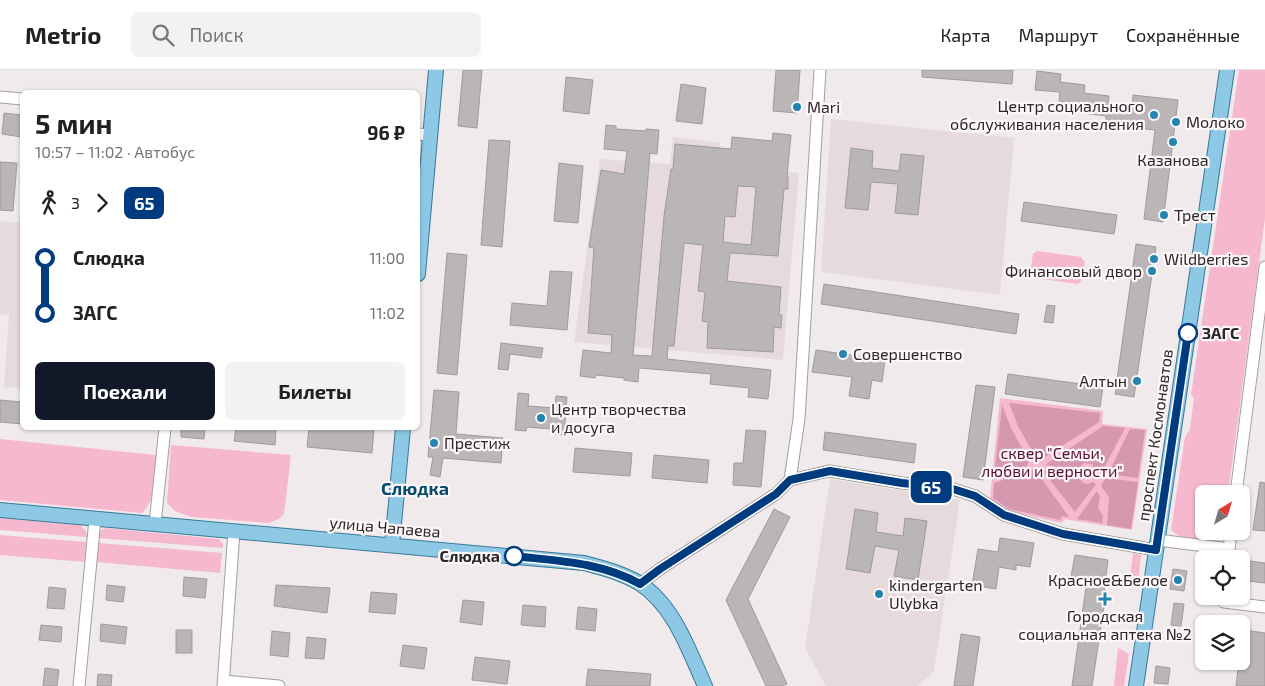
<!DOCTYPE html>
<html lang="ru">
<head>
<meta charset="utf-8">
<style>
	body { margin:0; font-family:"Exo 2",sans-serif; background:#f2f2f2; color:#202124; height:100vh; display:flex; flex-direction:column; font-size:19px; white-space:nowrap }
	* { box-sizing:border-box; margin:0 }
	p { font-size:16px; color:#757577 }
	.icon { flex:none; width:28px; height:28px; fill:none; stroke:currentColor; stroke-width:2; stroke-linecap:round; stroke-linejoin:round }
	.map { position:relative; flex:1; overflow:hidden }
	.sheet { position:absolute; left:20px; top:20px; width:400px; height:340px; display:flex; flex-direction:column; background:#fff; border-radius:8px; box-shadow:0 1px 4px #0004 }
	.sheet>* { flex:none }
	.badge { padding:0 10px; border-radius:8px; font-size:18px; line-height:32px }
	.needle { width:32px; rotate:38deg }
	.tools { position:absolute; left:1195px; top:415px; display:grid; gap:10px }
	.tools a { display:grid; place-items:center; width:55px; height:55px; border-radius:8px; background:#fff; box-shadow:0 1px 4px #0004; font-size:25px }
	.map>.badge { position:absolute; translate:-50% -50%; box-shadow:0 0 0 2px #fff }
	.legs { display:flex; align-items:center; gap:8px; height:55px; padding:0 15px; font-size:16px }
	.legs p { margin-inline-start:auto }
	.headline { display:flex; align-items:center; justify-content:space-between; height:85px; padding:0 15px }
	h1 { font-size:28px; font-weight:700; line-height:38px }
	.primary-button { display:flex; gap:10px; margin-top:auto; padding:10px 15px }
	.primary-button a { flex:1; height:58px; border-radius:8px; background:#111827; color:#fff; font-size:20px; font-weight:700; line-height:58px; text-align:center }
	.primary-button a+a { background:#f2f2f2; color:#202124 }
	ul { padding:0 15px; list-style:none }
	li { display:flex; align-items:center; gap:18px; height:55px; font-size:19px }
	li i { display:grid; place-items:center; width:8px; height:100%; margin:0 6px; background:currentColor }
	li i::after { content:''; width:12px; height:12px; margin:-6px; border:4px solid; border-radius:50%; background:#fff }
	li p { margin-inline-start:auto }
	li:first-child i { background:linear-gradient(#0000 50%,currentColor 0) }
	li:last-child i { background:linear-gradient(currentColor 50%,#0000 0) }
	header { display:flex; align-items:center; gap:30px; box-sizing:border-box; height:70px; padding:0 25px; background:#fff; border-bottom:1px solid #e0e0e0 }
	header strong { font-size:24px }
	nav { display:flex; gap:28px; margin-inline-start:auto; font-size:18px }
	.search { width:350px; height:45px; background:#f2f2f2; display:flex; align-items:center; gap:12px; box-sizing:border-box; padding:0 18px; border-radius:8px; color:#757577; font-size:19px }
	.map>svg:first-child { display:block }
	.built { fill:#e7dadd }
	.green { fill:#f6b8cf }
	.forest { fill:#d598af }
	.building { fill:#bab5b7; stroke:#9f9a9c; fill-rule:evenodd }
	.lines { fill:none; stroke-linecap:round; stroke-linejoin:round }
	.minor-casing { stroke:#a39ea0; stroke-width:13 }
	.major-casing { stroke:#397998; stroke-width:16 }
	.minor { stroke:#fff; stroke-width:11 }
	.major { stroke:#8dc8e5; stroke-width:14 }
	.line-1-casing { stroke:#fff; stroke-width:11 }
	.line-1 { stroke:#003b80; stroke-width:8 }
	.poi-dot { fill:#2484af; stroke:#fdf7f9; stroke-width:2 }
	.stop-1-dot { fill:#fff; stroke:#003b80; stroke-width:2.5 }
	.labels { text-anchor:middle; stroke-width:4.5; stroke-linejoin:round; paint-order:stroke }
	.poi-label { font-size:16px; fill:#2a2828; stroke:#fdf7f9; text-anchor:start }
	.stop-label { font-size:16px; font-weight:bold; fill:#2a2828; stroke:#fdf7f9; text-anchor:start }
	.street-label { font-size:16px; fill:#2a2828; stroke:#fdf7f9 }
	.park-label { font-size:16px; fill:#560e32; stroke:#fdf7f9 }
	.neighbourhood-label { font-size:18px; font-weight:bold; fill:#064d6b; stroke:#fdf7f9 }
</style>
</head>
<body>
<header>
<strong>Metrio</strong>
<div class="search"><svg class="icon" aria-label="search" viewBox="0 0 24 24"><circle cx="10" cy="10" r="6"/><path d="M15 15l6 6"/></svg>Поиск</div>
<nav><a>Карта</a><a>Маршрут</a><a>Сохранённые</a></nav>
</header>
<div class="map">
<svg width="1265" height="616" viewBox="0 0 1265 616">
	<rect width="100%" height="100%" fill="#f0eaec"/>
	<g class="built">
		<path d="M 831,49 L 1014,68 L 1000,225 L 821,202 Z"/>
		<path d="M 673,67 L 720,73 L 718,97 L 799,103 L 783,290 L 574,272 L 600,89 L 670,94 Z"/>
		<path d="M 0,151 L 22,153 L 22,318 L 4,317 L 9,245 L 0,244 Z"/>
		<path d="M 830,409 L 960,430 L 934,601 L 918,616 L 826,616 L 805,578 Z"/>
	</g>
	<g class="green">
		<path d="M 1239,0 L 1265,0 L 1265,148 L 1228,424 L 1204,424 L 1204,461 L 1221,461 L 1213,471 L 1179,466 L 1171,460 L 1185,367 L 1190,359 L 1194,328 L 1191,325 Z"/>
		<path d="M 1037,181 L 1081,187 L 1085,192 L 1081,211 L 1078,214 L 1034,208 L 1030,203 L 1033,184 Z"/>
		<path d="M 1000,328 L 1103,341 L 1102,354 L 1147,359 L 1132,460 L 1064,449 L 1062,453 L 1007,441 L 990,428 Z"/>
		<path d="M 0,369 L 156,385 C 155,404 157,429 142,443 L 0,430 Z"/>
		<path d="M 171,375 L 291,385 L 284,444 L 279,449 L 269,453 L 191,447 L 175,441 L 167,433 Z"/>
		<path d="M 0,448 L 80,455 L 86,461 L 87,467 L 0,460 Z"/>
		<path d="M 105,458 L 219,469 L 223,474 L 223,478 L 98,468 L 100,461 Z"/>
		<path d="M 0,465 L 86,472 L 85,492 L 0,485 Z"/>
		<path d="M 99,473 L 222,483 L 220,503 L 96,492 Z"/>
		<path d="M 1133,483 L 1141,485 L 1138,516 L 1129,515 Z"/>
		<path d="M 1118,578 L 1129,584 L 1124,616 L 1114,616 Z"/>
	</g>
	<g class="forest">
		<path d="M 1009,333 L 1100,343 L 1099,352 L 1042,389 L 1036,388 L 1018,356 Z"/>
		<path d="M 1002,335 L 1011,358 L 1029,391 L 1027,396 L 994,407 Z"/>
		<path d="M 1103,356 L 1125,358 L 1102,402 L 1098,401 L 1092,394 L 1084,393 L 1078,399 L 1045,395 Z"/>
		<path d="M 1130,359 L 1145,360 L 1138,408 L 1108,404 Z"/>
		<path d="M 1031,400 L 1036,401 L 1069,447 L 1062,446 L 1060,450 L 1009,439 L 993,428 L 994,413 Z"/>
		<path d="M 1042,400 L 1077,405 L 1083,413 L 1088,414 L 1092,412 L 1096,414 L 1075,442 Z"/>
		<path d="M 1105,408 L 1138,412 L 1131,459 L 1107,455 L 1109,427 L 1101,416 Z"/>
		<path d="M 1097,421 L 1100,427 L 1098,438 L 1103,446 L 1102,453 L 1077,449 Z"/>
	</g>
	<g class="building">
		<path d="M 463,0 L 482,0 L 477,58 L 458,56 Z"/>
		<path d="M 776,0 L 800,0 L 797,43 L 773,41 Z"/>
		<path d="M 922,0 L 1013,0 L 1012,14 L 922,7 Z"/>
		<path d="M 1037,1 L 1061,4 L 1060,12 L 1085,15 L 1084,23 L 1109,26 L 1108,34 L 1132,37 L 1133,25 L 1178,30 L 1163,152 L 1144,149 L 1155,60 L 1106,54 L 1106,46 L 1082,43 L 1083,34 L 1059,31 L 1060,22 L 1035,20 Z"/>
		<path d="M 566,7 L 593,10 L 589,44 L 563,41 Z"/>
		<path d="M 681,14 L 706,18 L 702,54 L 676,51 Z"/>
		<path d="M 4,43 L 22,45 L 22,67 L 2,64 Z"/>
		<path d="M 606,55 L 616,56 L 616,59 L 646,61 L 646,59 L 659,60 L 657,84 L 650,83 L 633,285 L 652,286 L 664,146 L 671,99 L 673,99 L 675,74 L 731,79 L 732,67 L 772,71 L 773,63 L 791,65 L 787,107 L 788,107 L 788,119 L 784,119 L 778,186 L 730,183 L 727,211 L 781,217 L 779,245 L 782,245 L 781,258 L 774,257 L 773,282 L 707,278 L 708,252 L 702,251 L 705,222 L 698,221 L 703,175 L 684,173 L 674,276 L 668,276 L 667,289 L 771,300 L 768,329 L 748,327 L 749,318 L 710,314 L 711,304 L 639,298 L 638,312 L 624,310 L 624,308 L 596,305 L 595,308 L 580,306 L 583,280 L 611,283 L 612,265 L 588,263 L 594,178 L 589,177 L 601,100 L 624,104 L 627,81 L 604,79 ZM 738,116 L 756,117 L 751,175 L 723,172 L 725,146 L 735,147 Z"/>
		<path d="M 489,70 L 510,71 L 502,177 L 481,175 Z"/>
		<path d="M 851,78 L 873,81 L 872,98 L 899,101 L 901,84 L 924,86 L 918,145 L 895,143 L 898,114 L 871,112 L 868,140 L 845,138 Z"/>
		<path d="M 0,92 L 17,93 L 13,141 L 0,140 Z"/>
		<path d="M 559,93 L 583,96 L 578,153 L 554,151 Z"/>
		<path d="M 1024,132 L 1117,145 L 1114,164 L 1021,151 Z"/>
		<path d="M 1136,174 L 1156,177 L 1134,327 L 1115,324 Z"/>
		<path d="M 447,183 L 467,185 L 457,305 L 437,303 Z"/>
		<path d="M 550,201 L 572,202 L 567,260 L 510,255 L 512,233 L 547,236 Z"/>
		<path d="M 824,214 L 1019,244 L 1016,264 L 821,234 Z"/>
		<path d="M 1047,235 L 1055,236 L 1053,253 L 1044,252 Z"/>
		<path d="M 501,273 L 543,278 L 541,288 L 510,284 L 508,300 L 498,299 Z"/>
		<path d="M 816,280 L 885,290 L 882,312 L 872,310 L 869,329 L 849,326 L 852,307 L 812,302 Z"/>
		<path d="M 1008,304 L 1103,317 L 1100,337 L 1005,324 Z"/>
		<path d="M 976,315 L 995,317 L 983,410 L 963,407 Z"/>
		<path d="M 434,320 L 459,322 L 456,364 L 503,368 L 501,393 L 443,388 L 440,407 L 430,405 L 433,387 L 428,387 Z"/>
		<path d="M 518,323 L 529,324 L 528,336 L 555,338 L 556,326 L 567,327 L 564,365 L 553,364 L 553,359 L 539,358 L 527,357 L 526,361 L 515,360 Z"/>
		<path d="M 0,330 L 22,332 L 22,354 L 0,352 Z"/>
		<path d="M 181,358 L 205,358 L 204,369 L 181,367 Z"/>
		<path d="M 236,358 L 276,358 L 275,375 L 234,371 Z"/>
		<path d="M 309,358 L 374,358 L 372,383 L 307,377 Z"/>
		<path d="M 746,360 L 766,361 L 761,417 L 733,415 L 734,393 L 743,393 Z"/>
		<path d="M 825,362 L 916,374 L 914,393 L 823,380 Z"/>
		<path d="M 575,378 L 632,383 L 630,406 L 573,402 Z"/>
		<path d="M 654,385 L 709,390 L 707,413 L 652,408 Z"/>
		<path d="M 1260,412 L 1265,413 L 1265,461 L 1253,460 Z"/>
		<path d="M 774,439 L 790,447 L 748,529 L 787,614 L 782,616 L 766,616 L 726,530 Z"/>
		<path d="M 855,439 L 878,443 L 876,462 L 903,466 L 905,448 L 927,451 L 918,510 L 894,506 L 899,480 L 875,476 L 870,503 L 846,499 Z"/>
		<path d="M 1000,468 L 1034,473 L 1030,497 L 1016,495 L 1016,500 L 999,497 L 996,519 L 972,515 L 978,479 L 998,482 Z"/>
		<path d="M 1075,485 L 1108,490 L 1104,522 L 1106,523 L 1092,616 L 1072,616 L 1087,510 L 1071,507 Z"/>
		<path d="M 1242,490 L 1265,493 L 1265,513 L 1241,510 Z"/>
		<path d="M 1173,499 L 1187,501 L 1184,521 L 1170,519 Z"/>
		<path d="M 184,507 L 207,509 L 205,528 L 183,526 Z"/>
		<path d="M 107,515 L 125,517 L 123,532 L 106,530 Z"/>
		<path d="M 276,515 L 330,518 L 327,543 L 274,536 Z"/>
		<path d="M 49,517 L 66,519 L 64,539 L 47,538 Z"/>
		<path d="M 371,522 L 397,524 L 395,544 L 369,542 Z"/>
		<path d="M 463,530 L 484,532 L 482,555 L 460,552 Z"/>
		<path d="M 1174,533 L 1184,534 L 1181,556 L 1171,555 Z"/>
		<path d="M 523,535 L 546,537 L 545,557 L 521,555 Z"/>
		<path d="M 578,537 L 597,539 L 595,561 L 576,559 Z"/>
		<path d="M 101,554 L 127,557 L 125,574 L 100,571 Z"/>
		<path d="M 41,555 L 62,557 L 61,572 L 39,570 Z"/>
		<rect x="176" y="560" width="16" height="23"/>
		<path d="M 1245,560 L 1265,563 L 1265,616 L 1236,616 L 1239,591 L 1241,591 L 1241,579 Z"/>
		<path d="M 272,561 L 290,563 L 288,587 L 270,585 Z"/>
		<path d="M 961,564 L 980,567 L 973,616 L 954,616 Z"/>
		<path d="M 307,567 L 326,569 L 324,589 L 305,588 Z"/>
		<path d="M 403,575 L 427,578 L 424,599 L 400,596 Z"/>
		<path d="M 475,587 L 510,591 L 507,614 L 472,610 Z"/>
		<path d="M 1156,596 L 1170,598 L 1168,614 L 1154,613 Z"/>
		<path d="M 45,598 L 59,600 L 57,616 L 43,616 Z"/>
		<path d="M 588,599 L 651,604 L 650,616 L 586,616 Z"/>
		<path d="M 98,604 L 112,605 L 111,616 L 97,616 Z"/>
	</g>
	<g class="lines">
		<defs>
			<g id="minor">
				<path d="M 0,27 L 22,29"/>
				<path d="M 418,64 L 430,65"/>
				<path d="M 790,410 L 799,349 L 820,0"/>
				<path d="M 1236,424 L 1265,197"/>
				<path d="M 155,454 L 165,358"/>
				<path d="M 1158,470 L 1229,479"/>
				<path d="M 1228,489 L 1231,461"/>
				<path d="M 640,514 L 660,499 L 776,424 L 790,410 L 829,401 L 902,413 L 950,418 L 975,426 L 1004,445 L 1063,464 L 1156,480"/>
				<path d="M 1224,526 L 1224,532 L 1265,537"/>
				<path d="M 224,611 L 279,616"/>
				<path d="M 79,616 L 95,449"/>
				<path d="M 223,616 L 234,461"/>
			</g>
			<g id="major">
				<path d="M 418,204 L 436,0"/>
				<path d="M 0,440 L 584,493 C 603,498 622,503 639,513 C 674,535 689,581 705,616"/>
				<path d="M 392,475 L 403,358"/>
				<path d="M 1136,616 L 1227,0"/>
			</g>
		</defs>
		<use href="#minor" class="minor-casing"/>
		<use href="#major" class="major-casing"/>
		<use href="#minor" class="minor"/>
		<use href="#major" class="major"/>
	</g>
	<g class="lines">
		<defs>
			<path id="line-1" d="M 514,486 C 558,491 601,492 640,514 L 660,499 L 776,424 L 790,410 L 830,401 L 902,413 L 950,418 L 975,426 L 1004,445 L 1063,464 L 1156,480 L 1188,263"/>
		</defs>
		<use href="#line-1" class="line-1-casing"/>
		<use href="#line-1" class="line-1"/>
	</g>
	<g class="poi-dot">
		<circle cx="797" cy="37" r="5"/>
		<circle cx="1154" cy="45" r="5"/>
		<circle cx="1176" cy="52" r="5"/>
		<circle cx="1173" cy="72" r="5"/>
		<circle cx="1164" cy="145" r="5"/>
		<circle cx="1154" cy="189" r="5"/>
		<circle cx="1152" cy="201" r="5"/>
		<circle cx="843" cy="284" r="5"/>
		<circle cx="1137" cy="311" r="5"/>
		<circle cx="541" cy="348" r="5"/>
		<circle cx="434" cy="373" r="5"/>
		<circle cx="1178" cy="510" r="5"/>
		<circle cx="879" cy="524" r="5"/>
		<path d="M1102.5 521.5h5v5h5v5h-5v5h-5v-5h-5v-5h5z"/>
	</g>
	<g class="stop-1-dot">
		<circle cx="1188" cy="263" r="9"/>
		<circle cx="514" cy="486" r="9"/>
	</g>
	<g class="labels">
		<g class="poi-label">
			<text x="1144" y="42" text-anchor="end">Центр социального<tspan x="1144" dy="18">обслуживания населения</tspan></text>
			<text x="807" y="43">Mari</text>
			<text x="1186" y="58">Молоко</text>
			<text x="1173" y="96" text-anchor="middle">Казанова</text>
			<text x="1174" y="151">Трест</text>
			<text x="1164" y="195">Wildberries</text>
			<text x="1142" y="207" text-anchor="end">Финансовый двор</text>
			<text x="853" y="290">Совершенство</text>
			<text x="1127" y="317" text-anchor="end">Алтын</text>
			<text x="551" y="345">Центр творчества<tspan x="551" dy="18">и досуга</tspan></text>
			<text x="444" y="379">Престиж</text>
			<text x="1168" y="516" text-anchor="end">Красное&amp;Белое</text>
			<text x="889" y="521">kindergarten<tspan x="889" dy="18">Ulybka</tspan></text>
			<text x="1105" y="552" text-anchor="middle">Городская<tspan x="1105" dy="18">социальная аптека №2</tspan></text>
		</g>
		<g class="stop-label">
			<text x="1202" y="269">ЗАГС</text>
			<text x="500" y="492" text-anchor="end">Слюдка</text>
		</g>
		<g class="street-label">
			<text transform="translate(1155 365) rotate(-82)" y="6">проспект Космонавтов</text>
			<text transform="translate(385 457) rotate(5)" y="6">улица Чапаева</text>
		</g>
		<g class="park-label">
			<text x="1052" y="389">сквер "Семьи,<tspan x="1052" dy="18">любви и верности"</tspan></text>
		</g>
		<g class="neighbourhood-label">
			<text x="415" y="425">Слюдка</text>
		</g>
	</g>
</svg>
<div class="tools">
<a><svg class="needle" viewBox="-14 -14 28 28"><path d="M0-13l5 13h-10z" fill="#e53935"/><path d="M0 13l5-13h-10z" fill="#757577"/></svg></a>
<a><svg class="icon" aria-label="locate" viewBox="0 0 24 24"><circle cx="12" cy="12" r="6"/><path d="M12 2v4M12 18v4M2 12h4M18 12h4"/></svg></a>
<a><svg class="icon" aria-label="layers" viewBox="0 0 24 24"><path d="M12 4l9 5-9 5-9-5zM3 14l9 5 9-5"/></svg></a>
</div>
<b class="badge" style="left:931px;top:417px;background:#003b80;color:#fff">65</b>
<section class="sheet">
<div class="headline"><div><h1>5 мин</h1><p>10:57 – 11:02 · Автобус</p></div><b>96 ₽</b></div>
<div class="legs"><svg class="icon" aria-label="walk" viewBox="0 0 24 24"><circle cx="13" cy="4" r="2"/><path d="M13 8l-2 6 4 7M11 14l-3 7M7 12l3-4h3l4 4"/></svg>3<svg class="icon" aria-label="forward" viewBox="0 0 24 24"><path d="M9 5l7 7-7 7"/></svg><b class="badge" style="background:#003b80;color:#fff">65</b></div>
<ul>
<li><i style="color:#003b80"></i><b>Слюдка</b><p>11:00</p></li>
<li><i style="color:#003b80"></i><b>ЗАГС</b><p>11:02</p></li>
</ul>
<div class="primary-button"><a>Поехали</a><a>Билеты</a></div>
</section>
</div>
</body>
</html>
